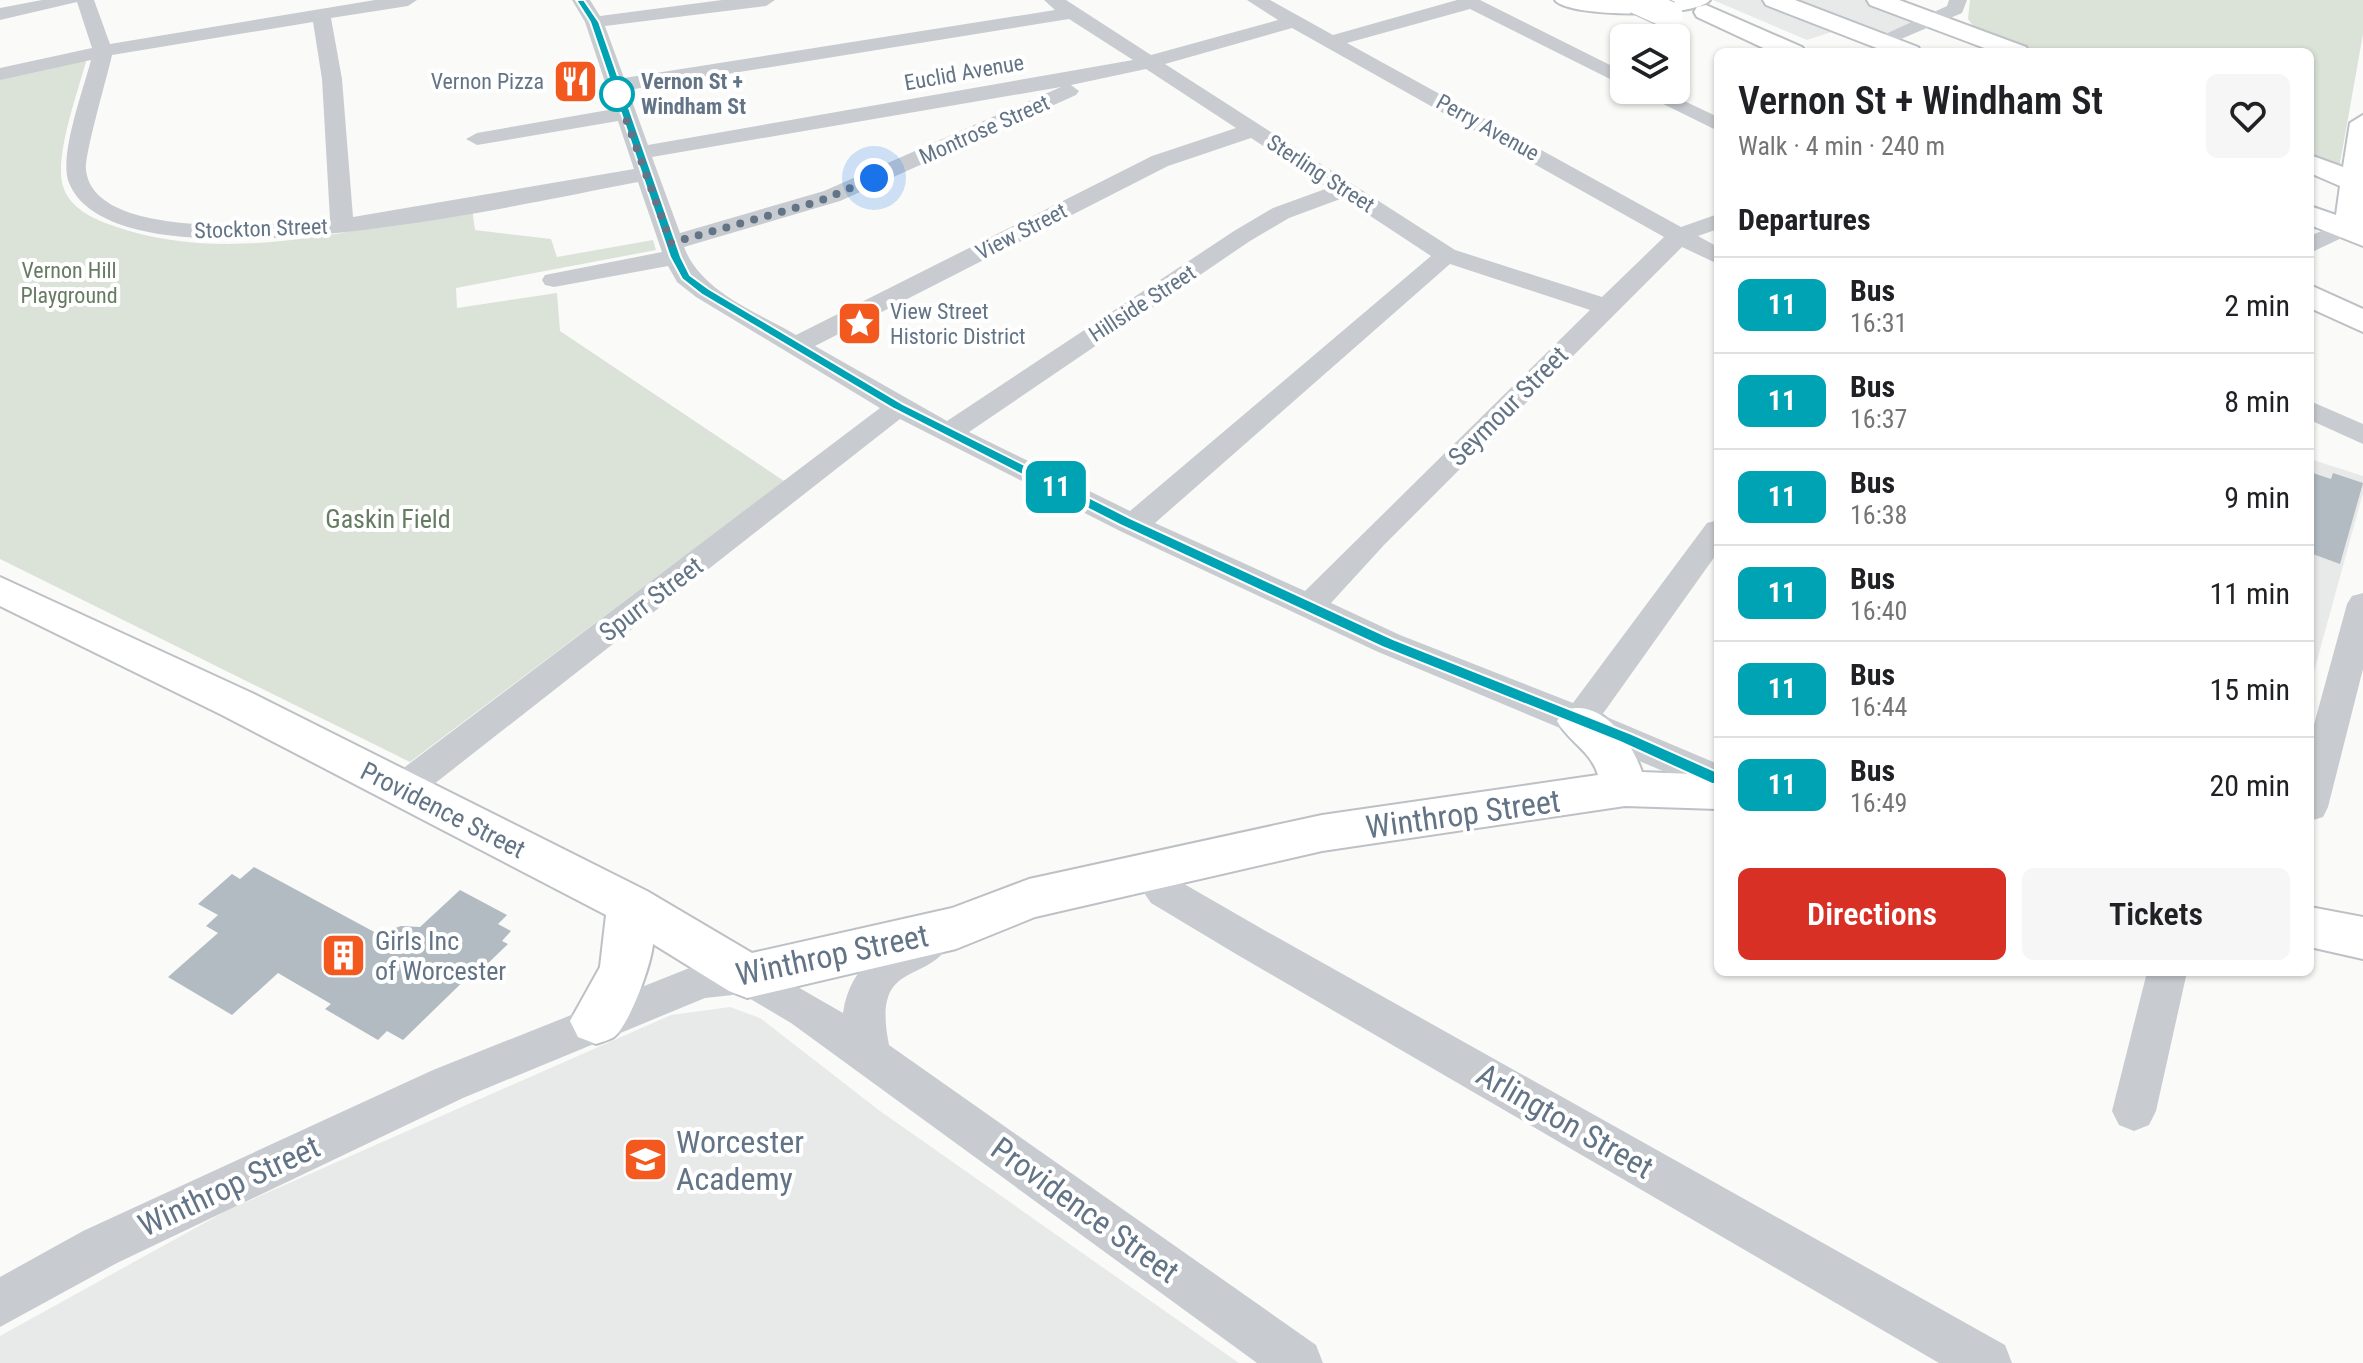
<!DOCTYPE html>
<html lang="en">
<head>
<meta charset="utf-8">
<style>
	body { margin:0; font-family:"Roboto Condensed",sans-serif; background:#f6f6f6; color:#202124; height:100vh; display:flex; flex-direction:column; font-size:30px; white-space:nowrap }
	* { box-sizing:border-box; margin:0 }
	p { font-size:26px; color:#757577 }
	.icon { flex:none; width:44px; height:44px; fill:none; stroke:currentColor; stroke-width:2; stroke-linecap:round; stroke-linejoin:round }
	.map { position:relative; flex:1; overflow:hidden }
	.panel { position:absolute; left:1714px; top:48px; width:600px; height:928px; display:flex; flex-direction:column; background:#fff; border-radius:12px; box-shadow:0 2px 6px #0004 }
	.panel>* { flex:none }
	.badge { padding:0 16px; border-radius:12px; font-size:28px; line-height:52px }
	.fabs { position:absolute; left:1610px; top:24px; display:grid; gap:16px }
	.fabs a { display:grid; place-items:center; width:80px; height:80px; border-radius:12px; background:#fff; box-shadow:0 2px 6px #0004; font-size:40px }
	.you { position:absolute; width:40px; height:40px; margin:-20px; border:6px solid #fff; border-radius:50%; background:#1a73e8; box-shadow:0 0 0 12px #1a73e833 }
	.map>.badge { position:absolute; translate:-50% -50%; box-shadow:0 0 0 4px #fff }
	h2 { padding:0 24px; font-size:30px; line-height:72px }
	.round { display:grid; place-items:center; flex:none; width:84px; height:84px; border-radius:12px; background:#f6f6f6 }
	.headline { display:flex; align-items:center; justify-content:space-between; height:136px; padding:0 24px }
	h1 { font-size:38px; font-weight:600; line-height:60px }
	.cta { display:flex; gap:16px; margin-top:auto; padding:16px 24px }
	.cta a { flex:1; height:92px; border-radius:12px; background:#d93025; color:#fff; font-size:32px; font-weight:600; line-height:92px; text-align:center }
	.cta a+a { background:#f6f6f6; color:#202124 }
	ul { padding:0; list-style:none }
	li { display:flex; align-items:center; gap:24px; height:96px; padding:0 24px; border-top:2px solid #e0e0e0 }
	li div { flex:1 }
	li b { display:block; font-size:30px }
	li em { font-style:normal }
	li .badge { min-width:88px; font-weight:700; text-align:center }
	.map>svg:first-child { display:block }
	.built { fill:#e8e9e9 }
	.green { fill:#dbe3d8 }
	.building { fill:#b2bac2 }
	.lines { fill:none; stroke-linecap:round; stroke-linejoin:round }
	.major-casing { stroke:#bdc1c5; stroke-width:4 }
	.highway-casing { stroke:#bcc0c3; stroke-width:4 }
	.minor { fill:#c8ccd0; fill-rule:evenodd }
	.major { fill:#fff; fill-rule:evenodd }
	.highway { fill:#fff; fill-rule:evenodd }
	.highway-bridge-casing { stroke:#bcc0c3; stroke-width:29; stroke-linecap:butt }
	.highway-bridge { stroke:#fff; stroke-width:27 }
	.line { fill:#00a3b4; stroke:#fff; stroke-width:2 }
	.walk { stroke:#627486; stroke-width:8; stroke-dasharray:0 14.4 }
	.stop-dot { fill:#fff; stroke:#00a3b4; stroke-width:4 }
	.labels { text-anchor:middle; stroke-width:8; stroke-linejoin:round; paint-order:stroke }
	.far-street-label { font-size:22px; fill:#627486; stroke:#fff }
	.far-poi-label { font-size:22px; fill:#627486; stroke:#fff; text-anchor:end }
	.far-stop-label { font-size:22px; font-weight:bold; fill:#627486; stroke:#fff; text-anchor:start }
	.far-park-label { font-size:22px; fill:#667c62; stroke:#fff }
	.street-label { font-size:26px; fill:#627486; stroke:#fff }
	.park-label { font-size:26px; fill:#667c62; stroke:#fff }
	.poi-label { font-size:26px; fill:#627486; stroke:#fff; text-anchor:start }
	.near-street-label { font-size:32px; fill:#627486; stroke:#fff }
	.near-poi-label { font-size:32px; fill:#627486; stroke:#fff; text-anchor:start }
</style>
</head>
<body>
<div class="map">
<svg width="2363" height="1363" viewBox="0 0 2363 1363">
	<rect width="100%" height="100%" fill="#fafaf8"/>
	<g class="built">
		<path d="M 1713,0 L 1884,0 L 1933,18 L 1877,38 L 1847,27 L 1807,40 Z"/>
		<path d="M 2310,459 L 2363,476 L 2363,493 L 2310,686 Z"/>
		<path d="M 730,1007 L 760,1018 L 880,1111 L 1239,1363 L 0,1363 L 0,1336 L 228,1210 L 671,1015 Z"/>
	</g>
	<g class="green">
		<path d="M 1970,0 L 2363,0 L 2363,34 L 2339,169 L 2310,157 L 2310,52 L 2033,52 L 1976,30 L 1968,19 Z"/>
		<path d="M 87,58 C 79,89 52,161 64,189 C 71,208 93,219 111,225 C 225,267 357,229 472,208 L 475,230 L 551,239 L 557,257 L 653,240 L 656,250 L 456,288 L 457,308 L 557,293 L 560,331 L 784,481 L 410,762 L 0,559 L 0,77 Z"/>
	</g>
	<g class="building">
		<path d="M 2310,472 L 2331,479 L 2333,473 L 2363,483 L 2340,564 L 2310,553 Z"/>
		<path d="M 254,867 L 378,934 L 401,926 L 420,927 L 460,890 L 507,915 L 498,924 L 511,931 L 502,941 L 508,944 L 481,970 L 477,968 L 403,1040 L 387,1031 L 378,1040 L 325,1009 L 331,1004 L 278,973 L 232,1015 L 168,977 L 218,933 L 206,926 L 218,915 L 198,904 L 232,874 L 240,879 Z"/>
	</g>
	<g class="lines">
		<defs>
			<g id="major">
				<path d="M 1555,0 L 1710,0 C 1697,18 1568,18 1555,0 Z"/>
				<path d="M 1763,0 L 1795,0 L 1918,47 L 1921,52 L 1887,52 L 1766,5 Z"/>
				<path d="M 1867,0 L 1899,0 L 2026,47 L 2029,52 L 1995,52 L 1870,5 Z"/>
				<path d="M 2363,115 L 2363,246 L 2310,225 L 2310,206 L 2336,215 L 2340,186 L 2310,173 L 2310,155 L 2343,167 L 2350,123 Z"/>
				<path d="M 0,577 L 252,693 L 647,891 L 752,953 L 952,908 L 1029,879 L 1322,815 L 1598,775 C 1591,751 1569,742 1557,721 L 1564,710 C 1602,698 1631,740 1642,772 L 1718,775 L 1718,809 L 1625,806 L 1322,851 L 1035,917 L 956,949 L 747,998 L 729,991 L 653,944 C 651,965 630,1024 614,1037 C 610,1040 601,1042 596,1044 L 578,1037 L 570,1021 L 600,967 L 606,915 L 222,715 L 0,606 Z"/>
				<path d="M 2310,907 L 2363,917 L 2363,959 L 2310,947 Z"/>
			</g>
			<g id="highway">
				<path d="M 1706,5 L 1802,47 L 1806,52 L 1772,52 L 1697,17 L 1694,12 L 1697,7 Z"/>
				<path d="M 2310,285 L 2363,309 L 2363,332 L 2310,308 Z"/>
			</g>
		</defs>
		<use href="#major" class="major-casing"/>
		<use href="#highway" class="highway-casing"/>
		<g class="minor">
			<path d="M 42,0 L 94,0 L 110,44 L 375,0 L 417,0 L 408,6 L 331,18 L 342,79 L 353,217 L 634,169 L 618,121 L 477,145 L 466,139 L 477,133 L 614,109 L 585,22 L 572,0 L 590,0 L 600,16 L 722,0 L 775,0 L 766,6 L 605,26 L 624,78 L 1055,10 L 1044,0 L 1066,0 L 1151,55 L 1278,20 L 1247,0 L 1270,0 L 1333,35 L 1457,0 L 1480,0 L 1624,72 L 1624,86 L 1470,9 L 1347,43 L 1681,227 L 1718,214 L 1718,229 L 1698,236 L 1718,247 L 1718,264 L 1682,247 L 1384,545 L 1331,603 L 1400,635 L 1573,703 L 1707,523 L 1718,520 L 1718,552 L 1602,715 L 1718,764 L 1718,794 L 1376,651 L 1122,532 L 900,419 L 415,799 L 402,803 L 389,799 L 384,789 L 389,779 L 880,408 L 696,297 L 677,282 L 668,266 L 554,287 L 545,285 L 542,280 L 545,275 L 662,252 L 638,182 C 538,200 118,300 69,183 C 58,157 84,88 91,60 L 0,80 L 0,68 L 92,48 L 77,2 L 0,20 L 0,8 ZM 1069,19 L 1133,60 L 648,145 L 628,90 ZM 313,22 L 322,79 L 330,219 C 281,224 94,243 86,170 C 85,152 107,78 112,55 ZM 1292,28 L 1664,237 L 1602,297 L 1455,250 L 1165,64 ZM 1146,69 L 1236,128 L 1152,156 L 796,335 C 757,312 701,292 684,247 L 840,201 L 1076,95 L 1079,91 L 1071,85 ZM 1061,87 L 824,191 L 680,233 L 652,157 ZM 1251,138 L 1328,188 L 1273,208 L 1234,231 L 947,421 L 815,346 L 1168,166 ZM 1343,198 L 1431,256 L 1130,511 L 969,432 L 1250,241 L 1289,218 ZM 1450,264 L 1590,310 L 1305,591 L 1155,523 Z"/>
			<path d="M 1949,0 L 1967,0 L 1962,13 L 1887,45 L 1873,45 L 1870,41 L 1947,6 Z"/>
			<path d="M 1635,90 L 1661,90 L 1718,117 L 1718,131 Z"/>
			<path d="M 2342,222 L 2354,229 L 2350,234 L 2310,253 L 2310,236 Z"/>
			<path d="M 2310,401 L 2363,424 L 2363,444 L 2310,420 Z"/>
			<path d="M 2363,593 L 2363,669 L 2328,807 L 2323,817 L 2310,821 L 2310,739 L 2347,604 L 2352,596 Z"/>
			<path d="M 1148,855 L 1162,860 L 1179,881 L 1264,930 L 2005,1345 L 2012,1363 L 1939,1363 L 1236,954 L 1151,903 L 1129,871 L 1134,860 Z"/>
			<path d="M 932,923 L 946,928 L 952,940 C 929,987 871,956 889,1045 L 1316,1345 L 1323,1363 L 1257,1363 L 791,1023 L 742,994 L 705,998 L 463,1098 L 117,1263 L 0,1327 L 0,1277 L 83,1231 L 433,1070 L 702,963 L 747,958 L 843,1013 C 850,964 888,939 932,923 Z"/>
			<path d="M 2147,972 L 2187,972 L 2156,1111 L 2149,1125 L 2134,1131 L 2119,1125 L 2112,1111 Z"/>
		</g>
		<use href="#major" class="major"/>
		<use href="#highway" class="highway"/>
		<defs>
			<path id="highway-bridge" d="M 1636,0 L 1669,15"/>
		</defs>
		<use href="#highway-bridge" class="highway-bridge-casing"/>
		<use href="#highway-bridge" class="highway-bridge"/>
	</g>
	<path class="line" d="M 576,0 L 584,0 L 599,22 L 681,257 L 690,275 L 709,289 L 903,404 L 1130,518 L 1393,639 L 1632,734 L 1724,775 L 1724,784 L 1712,784 L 1620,742 L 1382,647 L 1120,525 L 894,409 L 701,294 L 682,279 L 670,257 L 590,22 Z"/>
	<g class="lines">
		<path class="walk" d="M 617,94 L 671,243 L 820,201 L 874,178"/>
	</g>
	<defs>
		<symbol id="restaurant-square" viewBox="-11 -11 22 22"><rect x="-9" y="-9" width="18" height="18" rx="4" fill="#f3591f" stroke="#fff"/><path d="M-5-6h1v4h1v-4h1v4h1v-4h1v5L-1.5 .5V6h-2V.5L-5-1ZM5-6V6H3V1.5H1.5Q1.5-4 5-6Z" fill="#fff"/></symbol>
		<symbol id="sight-square" viewBox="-11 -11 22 22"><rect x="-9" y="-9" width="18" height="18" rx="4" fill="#f3591f" stroke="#fff"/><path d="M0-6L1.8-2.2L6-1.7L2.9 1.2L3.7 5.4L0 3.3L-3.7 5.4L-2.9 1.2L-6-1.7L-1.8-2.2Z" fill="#fff"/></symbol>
		<symbol id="building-square" viewBox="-11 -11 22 22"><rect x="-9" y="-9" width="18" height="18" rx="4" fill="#f3591f" stroke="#fff"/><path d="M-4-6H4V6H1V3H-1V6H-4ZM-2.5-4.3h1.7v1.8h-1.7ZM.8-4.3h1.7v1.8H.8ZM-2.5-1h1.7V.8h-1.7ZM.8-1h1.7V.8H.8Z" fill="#fff"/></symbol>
		<symbol id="school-square" viewBox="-11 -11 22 22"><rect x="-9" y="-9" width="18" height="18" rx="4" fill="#f3591f" stroke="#fff"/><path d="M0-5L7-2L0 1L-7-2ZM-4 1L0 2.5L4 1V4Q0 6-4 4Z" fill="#fff"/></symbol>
	</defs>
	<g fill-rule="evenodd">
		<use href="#restaurant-square" x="550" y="56" width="51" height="51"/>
		<use href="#sight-square" x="834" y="298" width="51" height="51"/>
		<use href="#building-square" x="318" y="930" width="51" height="51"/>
		<use href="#school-square" x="620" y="1134" width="51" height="51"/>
	</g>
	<circle class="stop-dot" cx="617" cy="94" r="16"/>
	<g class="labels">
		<g class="far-street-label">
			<text transform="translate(964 72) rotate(-10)" y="8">Euclid Avenue</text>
			<text transform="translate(1488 127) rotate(29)" y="8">Perry Avenue</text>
			<text transform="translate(984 129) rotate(-24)" y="8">Montrose Street</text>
			<text transform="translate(1321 173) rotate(33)" y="8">Sterling Street</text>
			<text transform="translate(261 228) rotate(-2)" y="8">Stockton Street</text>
			<text transform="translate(1021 231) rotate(-27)" y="8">View Street</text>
			<text transform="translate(1142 303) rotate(-33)" y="8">Hillside Street</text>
		</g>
		<g class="far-poi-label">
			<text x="544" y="89">Vernon Pizza</text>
			<text x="890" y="319" text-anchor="start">View Street<tspan x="890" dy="25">Historic District</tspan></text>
		</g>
		<g class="far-stop-label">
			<text x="641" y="89">Vernon St +<tspan x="641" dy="25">Windham St</tspan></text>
		</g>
		<g class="far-park-label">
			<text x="69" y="278">Vernon Hill<tspan x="69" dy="25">Playground</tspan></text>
		</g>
		<g class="street-label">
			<text transform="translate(1508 406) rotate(-45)" y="9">Seymour Street</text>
			<text transform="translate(651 599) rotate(-37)" y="9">Spurr Street</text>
			<text transform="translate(443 810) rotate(27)" y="9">Providence Street</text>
		</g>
		<g class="park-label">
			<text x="388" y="528">Gaskin Field</text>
		</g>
		<g class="poi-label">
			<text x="375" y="950">Girls Inc<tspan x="375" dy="30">of Worcester</tspan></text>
		</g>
		<g class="near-street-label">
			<text transform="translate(1463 814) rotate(-8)" y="11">Winthrop Street</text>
			<text transform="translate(832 955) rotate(-12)" y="11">Winthrop Street</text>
			<text transform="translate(1565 1121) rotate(30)" y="11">Arlington Street</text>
			<text transform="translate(229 1186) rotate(-25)" y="11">Winthrop Street</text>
			<text transform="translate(1085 1210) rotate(36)" y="11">Providence Street</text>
		</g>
		<g class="near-poi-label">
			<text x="676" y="1153">Worcester<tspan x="676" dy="37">Academy</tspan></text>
		</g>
	</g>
</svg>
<div class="fabs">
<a><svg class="icon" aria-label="layers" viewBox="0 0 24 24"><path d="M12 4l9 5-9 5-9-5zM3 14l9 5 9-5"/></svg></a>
</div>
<div class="you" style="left:874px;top:178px"></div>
<b class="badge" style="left:1056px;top:487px;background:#00a3b4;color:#fff">11</b>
<section class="panel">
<div class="headline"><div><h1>Vernon St + Windham St</h1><p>Walk · 4 min · 240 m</p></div><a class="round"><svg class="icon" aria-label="heart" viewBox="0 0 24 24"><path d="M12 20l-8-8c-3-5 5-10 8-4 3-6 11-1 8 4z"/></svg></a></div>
<h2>Departures</h2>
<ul>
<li><span class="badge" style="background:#00a3b4;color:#fff">11</span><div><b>Bus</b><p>16:31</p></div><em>2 min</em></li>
<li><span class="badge" style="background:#00a3b4;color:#fff">11</span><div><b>Bus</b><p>16:37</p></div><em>8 min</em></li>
<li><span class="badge" style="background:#00a3b4;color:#fff">11</span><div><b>Bus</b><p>16:38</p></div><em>9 min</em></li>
<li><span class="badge" style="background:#00a3b4;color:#fff">11</span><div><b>Bus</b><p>16:40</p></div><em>11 min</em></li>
<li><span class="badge" style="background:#00a3b4;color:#fff">11</span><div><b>Bus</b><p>16:44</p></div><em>15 min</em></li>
<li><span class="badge" style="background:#00a3b4;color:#fff">11</span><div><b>Bus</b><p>16:49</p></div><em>20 min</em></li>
</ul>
<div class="cta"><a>Directions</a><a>Tickets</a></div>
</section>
</div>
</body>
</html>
